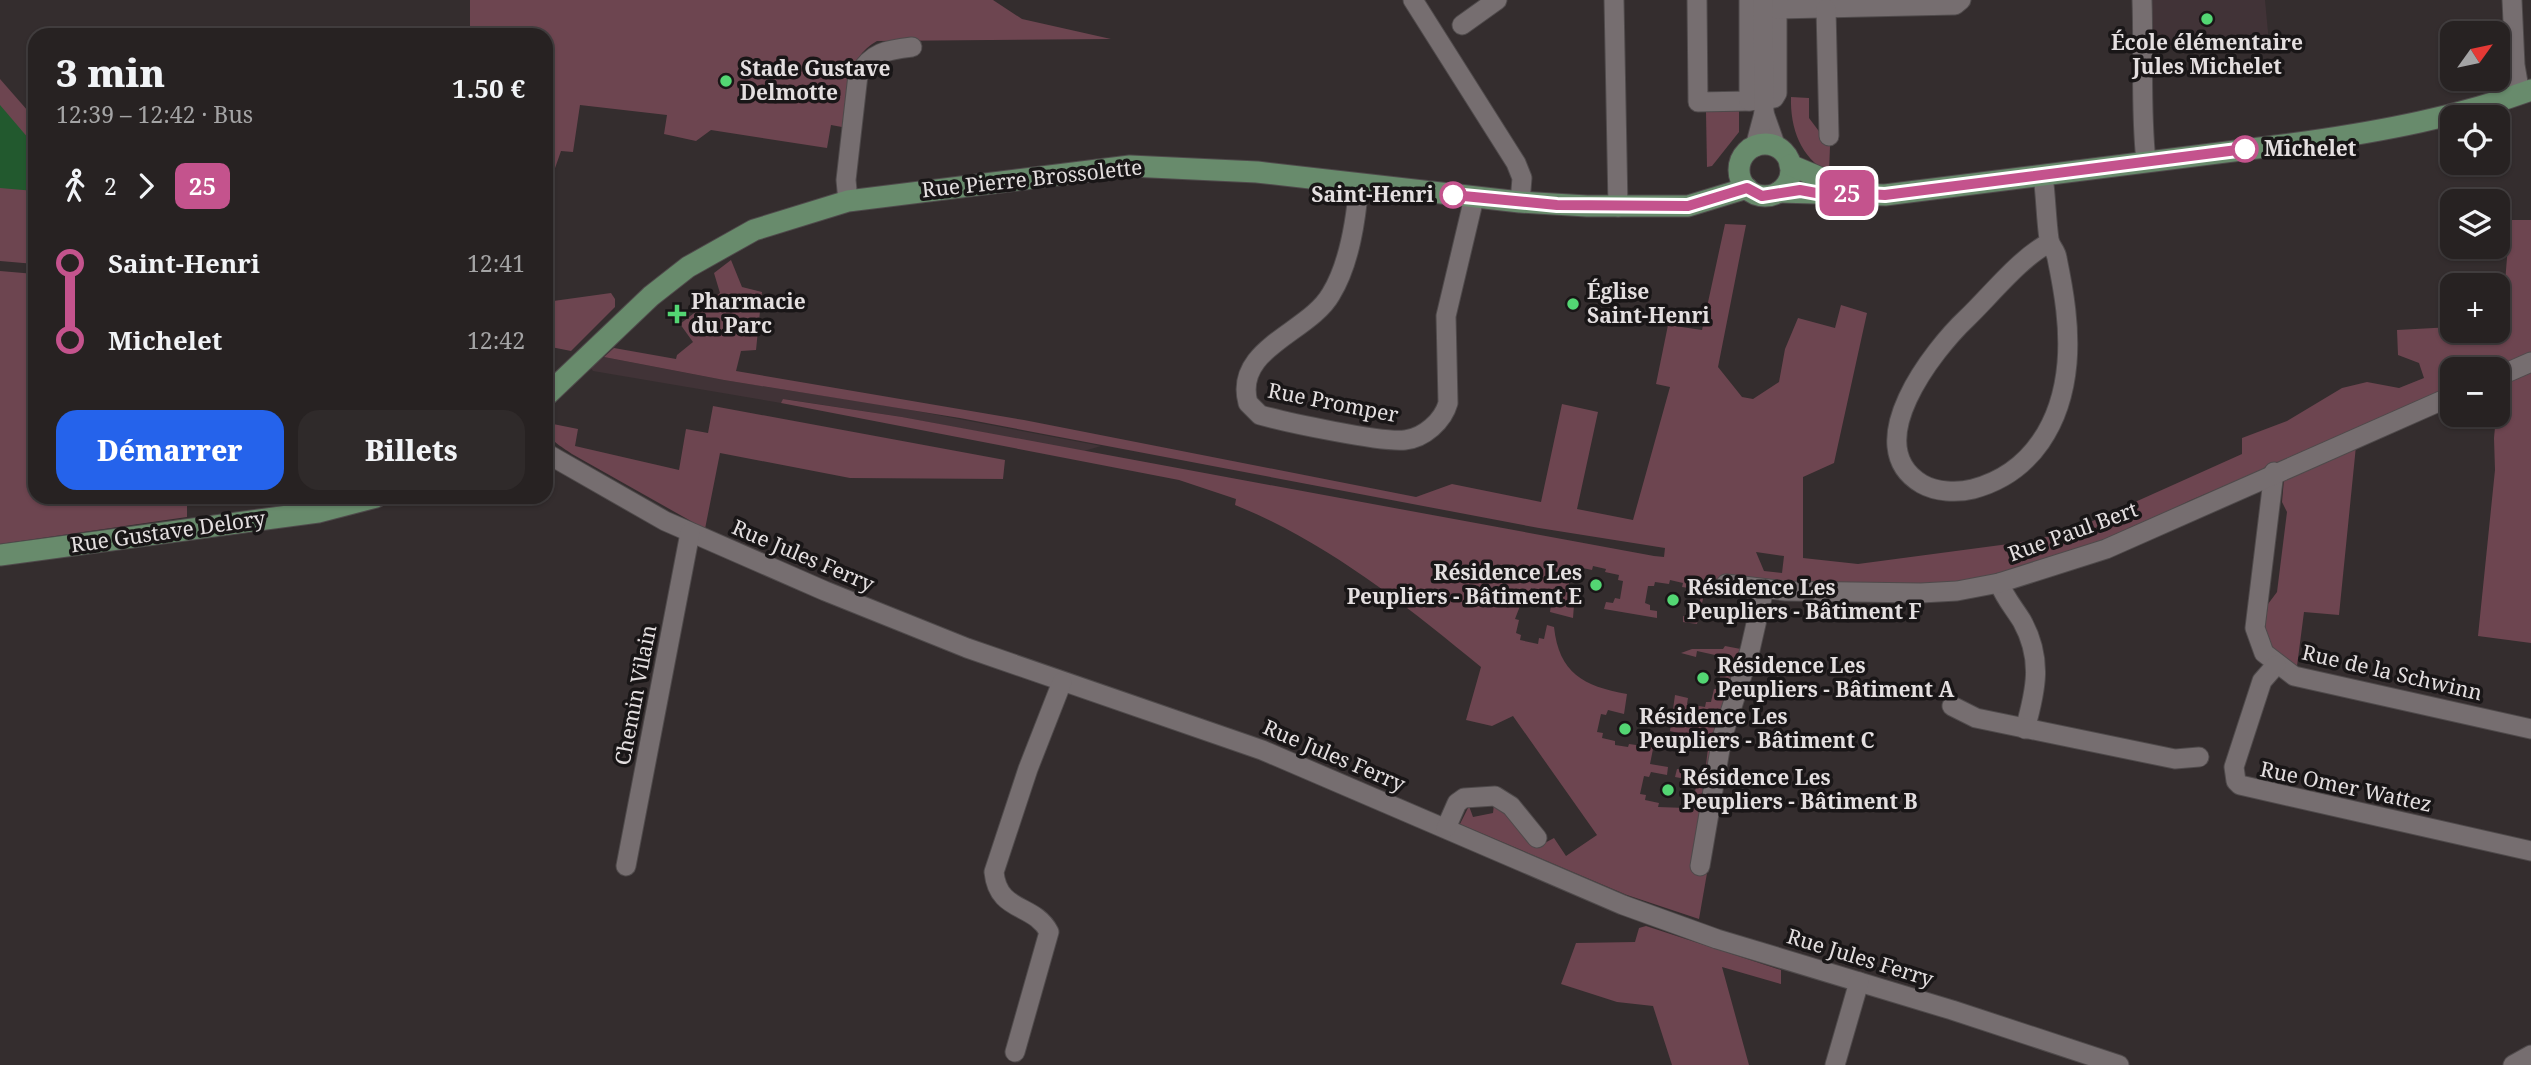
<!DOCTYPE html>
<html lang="fr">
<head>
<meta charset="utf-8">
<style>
	body { margin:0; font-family:"Noto Serif",serif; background:#2f2a2a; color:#f1f3f6; height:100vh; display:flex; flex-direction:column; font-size:26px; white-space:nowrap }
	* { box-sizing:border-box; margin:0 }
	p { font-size:23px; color:#a4a4a5 }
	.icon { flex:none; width:38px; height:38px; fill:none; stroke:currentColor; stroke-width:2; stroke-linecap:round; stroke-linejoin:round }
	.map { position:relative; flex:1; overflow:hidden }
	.details { position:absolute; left:28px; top:28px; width:525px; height:476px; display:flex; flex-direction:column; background:#272222; border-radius:21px; box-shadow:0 2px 5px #0004,0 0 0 2px #433f40 }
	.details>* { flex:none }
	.badge { padding:0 14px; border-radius:10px; font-size:24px; line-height:46px }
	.needle { width:46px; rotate:57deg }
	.controls { position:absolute; left:2440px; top:21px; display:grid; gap:14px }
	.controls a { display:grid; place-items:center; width:70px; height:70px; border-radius:14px; background:#272222; box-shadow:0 2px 5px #0004,0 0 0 2px #433f40; font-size:35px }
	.map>.badge { position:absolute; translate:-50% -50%; box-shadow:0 0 0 4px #fff }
	.legs { display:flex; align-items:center; gap:10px; height:77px; padding:0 28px; font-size:23px }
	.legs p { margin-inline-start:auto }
	.headline { display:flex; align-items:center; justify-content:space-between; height:119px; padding:0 28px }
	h1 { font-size:38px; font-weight:800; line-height:52px }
	.cta { display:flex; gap:14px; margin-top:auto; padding:14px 28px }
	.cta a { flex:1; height:80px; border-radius:21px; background:#2563eb; color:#fff; font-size:28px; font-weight:800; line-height:80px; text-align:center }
	.cta a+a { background:#2f2a2a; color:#f1f3f6 }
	ul { padding:0 28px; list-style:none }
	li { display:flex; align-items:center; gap:24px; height:77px; font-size:26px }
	li i { display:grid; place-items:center; width:10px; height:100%; margin:0 9px; background:currentColor }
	li i::after { content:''; width:18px; height:18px; margin:-9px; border:5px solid; border-radius:50%; background:#272222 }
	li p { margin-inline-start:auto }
	li:first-child i { background:linear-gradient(#0000 50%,currentColor 0) }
	li:last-child i { background:linear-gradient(currentColor 50%,#0000 0) }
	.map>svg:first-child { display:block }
	.built { fill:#413337 }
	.green { fill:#6d4550; fill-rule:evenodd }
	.water { fill:#22592e }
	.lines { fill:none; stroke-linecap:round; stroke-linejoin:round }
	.minor-casing { stroke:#4f4a4b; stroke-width:21 }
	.major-casing { stroke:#4f4a4b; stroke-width:23 }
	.minor { stroke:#766e70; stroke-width:19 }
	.major { stroke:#688b6c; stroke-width:21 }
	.line-1-casing { stroke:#fff; stroke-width:16 }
	.line-1 { stroke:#c4538d; stroke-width:10 }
	.poi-dot { fill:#53d673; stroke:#191617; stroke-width:2.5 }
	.stop-1-dot { fill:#fff; stroke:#c4538d; stroke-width:3.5 }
	.labels { text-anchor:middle; stroke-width:7; stroke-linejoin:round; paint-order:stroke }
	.poi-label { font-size:21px; font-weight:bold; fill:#e4dfe0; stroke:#191617; text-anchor:start }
	.stop-label { font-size:21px; font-weight:bold; fill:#e4dfe0; stroke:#191617; text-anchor:start }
	.street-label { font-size:21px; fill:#e4dfe0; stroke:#191617 }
</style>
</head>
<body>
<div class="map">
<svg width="2531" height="1065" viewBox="0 0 2531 1065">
	<rect width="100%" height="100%" fill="#342d2e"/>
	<g class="built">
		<path d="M 2147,0 L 2265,0 L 2269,43 L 2150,48 Z"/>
		<path d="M 604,357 L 724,380 L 895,407 L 1101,446 L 1084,451 L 1064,448 L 902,417 L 784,399 L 781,403 L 593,371 L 590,367 Z"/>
	</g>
	<g class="green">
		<path d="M 470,0 L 993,0 L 1022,19 L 1111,39 L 877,41 C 845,59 847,94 842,127 L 831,125 L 827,148 L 711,130 L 696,141 L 664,134 L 667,115 L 580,105 L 573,152 L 561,151 L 546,194 L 546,35 L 470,35 Z"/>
		<path d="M 0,79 L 35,119 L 35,264 L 0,261 Z"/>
		<path d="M 1791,97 L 1809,98 L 1809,118 L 1830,146 L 1829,172 C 1801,159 1790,128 1791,97 Z"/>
		<path d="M 1711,105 L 1739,105 L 1739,132 L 1712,166 L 1707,167 L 1706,112 Z"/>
		<path d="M 2510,220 L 2531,220 L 2531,355 L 2497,369 L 2452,369 L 2452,390 L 2191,500 L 2132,529 L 2046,562 L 1953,584 L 1798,586 L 1708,578 L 1697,624 L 1683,622 L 1683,616 L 1690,617 L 1692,613 L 1697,613 L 1701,596 L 1695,594 L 1696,589 L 1682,587 L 1683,583 L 1670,580 L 1669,584 L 1655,582 L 1654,586 L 1648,586 L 1645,603 L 1650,605 L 1650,610 L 1657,611 L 1657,618 L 1604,609 L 1606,602 L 1613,603 L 1615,598 L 1620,599 L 1623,581 L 1618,580 L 1619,575 L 1605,572 L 1606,569 L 1593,566 L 1592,570 L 1578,567 L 1577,572 L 1571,571 L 1568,589 L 1573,590 L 1573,595 L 1581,597 L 1581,606 L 1574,605 L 1573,618 L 1550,612 L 1552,598 L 1547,597 L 1548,592 L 1531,588 L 1529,594 L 1525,593 L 1515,619 L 1519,620 L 1516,633 L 1521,635 L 1520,640 L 1538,644 L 1539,638 L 1544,639 L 1547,625 L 1554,627 C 1559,673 1583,686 1627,694 L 1624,714 L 1608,710 L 1606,715 L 1601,714 L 1597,732 L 1603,733 L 1602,738 L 1615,741 L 1615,745 L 1628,747 L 1629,744 L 1643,746 L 1644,742 L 1654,744 L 1650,764 L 1668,767 L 1667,775 L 1651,772 L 1649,777 L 1644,776 L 1640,794 L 1646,795 L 1645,800 L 1659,803 L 1658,807 L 1686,808 L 1687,803 L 1693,804 L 1696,786 L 1691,785 L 1691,780 L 1675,777 L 1677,769 L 1705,773 L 1709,740 L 1670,731 L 1675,695 L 1688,698 L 1687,704 L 1705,707 L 1706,702 L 1711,702 L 1714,689 L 1718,689 L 1720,676 L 1716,675 L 1719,662 L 1714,660 L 1715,655 L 1697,651 L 1696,657 L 1681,653 L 1692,649 L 1723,649 L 1725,646 L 1746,650 L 1699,919 L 1627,895 L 1460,824 L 1469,806 L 1473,817 L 1493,813 L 1494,804 L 1541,845 L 1554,838 L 1566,856 L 1597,835 L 1513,716 L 1492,726 L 1466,720 L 1481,667 C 1405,605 1327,542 1235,505 L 1236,499 L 1179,480 L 781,403 L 783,399 L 902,417 L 1654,556 L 1664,557 L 1665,548 L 1539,528 L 960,418 L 724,380 L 604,357 L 614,348 L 676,359 L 677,355 L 693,342 L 680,324 L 720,293 L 714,273 L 731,260 L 742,287 L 762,292 L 756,350 L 741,351 L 736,371 L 1024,420 L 1416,497 L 1452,484 L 1541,502 L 1562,404 L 1598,412 L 1577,509 L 1633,520 L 1670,387 L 1656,384 L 1668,325 L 1702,330 L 1725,224 L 1746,225 L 1718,367 L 1742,397 L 1753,399 L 1779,382 L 1785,349 L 1798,318 L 1835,328 L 1841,305 L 1867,313 L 1834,463 L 1803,477 L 1803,558 L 1858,564 L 2016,543 L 2066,533 L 2242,454 L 2242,438 L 2287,421 L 2342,388 L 2367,382 L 2399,388 L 2424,378 L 2419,363 L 2398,355 L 2397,330 L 2452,327 L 2452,331 L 2497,331 L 2497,288 L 2505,283 ZM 1756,552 L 1784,556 L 1782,573 L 1764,571 Z"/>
		<path d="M 0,271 L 35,274 L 35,497 L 187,497 L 187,517 L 0,544 Z"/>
		<path d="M 611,293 L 615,299 L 615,307 L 571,351 L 546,346 L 546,302 Z"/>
		<path d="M 2531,371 L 2531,643 L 2478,636 L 2495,470 L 2494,438 L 2499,385 Z"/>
		<path d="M 713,406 L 1005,460 L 1003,479 L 850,478 L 720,453 L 705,529 L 572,454 C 560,445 546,440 548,423 L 578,429 L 575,446 L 679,470 L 686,429 L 708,433 Z"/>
		<path d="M 2356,446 L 2339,615 L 2304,612 L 2297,666 L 2273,649 L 2265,628 L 2268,604 L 2277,592 L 2287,512 L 2282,502 L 2284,479 Z"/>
		<path d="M 240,497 L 286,497 L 239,506 Z"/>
		<path d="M 1646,926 L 1781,970 L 1781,984 L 1722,967 L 1749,1065 L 1672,1065 L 1653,1006 L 1617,1002 L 1561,984 L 1576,943 L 1635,942 L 1639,928 Z"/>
	</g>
	<path class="water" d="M 0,105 L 35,146 L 35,191 L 0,188 Z"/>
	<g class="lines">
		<defs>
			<g id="minor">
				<path d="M 1413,0 L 1516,163 L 1522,178 L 1520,202"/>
				<path d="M 1614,0 L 1618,207"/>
				<path d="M 1697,0 L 1698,102 L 1749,101"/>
				<path d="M 1749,0 L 1749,101 L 1774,98 L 1777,93 L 1777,0"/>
				<path d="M 2142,0 C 2144,54 2140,107 2146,161"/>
				<path d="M 2512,0 L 2515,65 L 2520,94"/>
				<path d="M 1777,9 L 1955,5 L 1961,0"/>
				<path d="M 1826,9 L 1829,136"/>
				<path d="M 1462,25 L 1497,0"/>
				<path d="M 1764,113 L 1776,147"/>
				<path d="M 1755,147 L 1764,113 L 1763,0"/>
				<path d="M 2043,176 C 2046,197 2046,218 2049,239 C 2050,247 2056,250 2057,258 C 2064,292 2070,327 2067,363 C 2062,421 2033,473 1973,489 C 1957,493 1936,492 1922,484 C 1857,446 1934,349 1967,318 C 1990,296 2021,257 2049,243"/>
				<path d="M 1359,184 C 1356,219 1350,263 1331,294 C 1309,333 1233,348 1248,403 L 1260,415 C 1285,422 1383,443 1405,440 C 1424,438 1443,421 1448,403 L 1446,316 L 1474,198"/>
				<path d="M 848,201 L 846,180 L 858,75 C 872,52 886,50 912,47"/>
				<path d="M 2497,377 L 2531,362"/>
				<path d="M 546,453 L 665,521 L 825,591 L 967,648 L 1262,750 L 1623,905 L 1717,939 L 1952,1010 L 2119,1065"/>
				<path d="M 2274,472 L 2255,628 L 2264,653 L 2294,676 L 2531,729"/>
				<path d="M 1999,583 C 2005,598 2014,608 2022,621 C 2043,659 2036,690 2025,729"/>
				<path d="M 1726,584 L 1786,591 L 1921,593 L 1957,591 L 1999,583 L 2106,549 L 2452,396"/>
				<path d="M 2276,665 L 2262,681 L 2234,767 L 2236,781 L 2240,785 L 2531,851"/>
				<path d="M 1952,706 L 1976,718 L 2175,759 L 2199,757"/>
				<path d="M 1446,828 L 1457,803 L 1464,798 L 1495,796 L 1511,806 L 1537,838"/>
				<path d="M 626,866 L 690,533"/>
				<path d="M 1700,866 L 1722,738 L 1750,650 L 1764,589"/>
				<path d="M 1015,1052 L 1049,932 C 1034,903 998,913 994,872 L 1028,769 L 1062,682"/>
				<path d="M 1835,1065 L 1859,982"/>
				<path d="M 2513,1065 L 2531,1055"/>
			</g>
			<g id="major">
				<circle cx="1765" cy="170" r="26"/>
				<path d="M 1790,165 L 1833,183 L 1847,193"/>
				<path d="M 1779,192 L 1885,195 L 2306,142 C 2382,131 2458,117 2531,90"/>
				<path d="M 546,396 L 651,296 L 688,267 L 754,230 L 848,201 L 1130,166 L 1257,172 L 1520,202 L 1587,206 L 1688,206 L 1747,188"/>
				<path d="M 0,555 L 318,512 L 376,497"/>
			</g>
		</defs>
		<use href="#minor" class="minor-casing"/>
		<use href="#major" class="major-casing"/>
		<use href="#minor" class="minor"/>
		<use href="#major" class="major"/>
	</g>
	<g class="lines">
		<defs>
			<path id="line-1" d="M 1453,195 L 1557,205 L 1688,206 L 1747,188 L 1762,196 L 1800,190 L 1827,195 L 1847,193 L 1885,195 L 2245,149"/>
		</defs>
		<use href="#line-1" class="line-1-casing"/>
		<use href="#line-1" class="line-1"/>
	</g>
	<g class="poi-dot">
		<circle cx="2207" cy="19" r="7"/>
		<circle cx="726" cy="81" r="7"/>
		<circle cx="1573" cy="304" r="7"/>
		<path d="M673.5 303.5h7v7h7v7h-7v7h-7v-7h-7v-7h7z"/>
		<circle cx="1596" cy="585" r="7"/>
		<circle cx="1673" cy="600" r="7"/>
		<circle cx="1703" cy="678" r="7"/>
		<circle cx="1625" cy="729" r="7"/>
		<circle cx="1668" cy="790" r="7"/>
	</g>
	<g class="stop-1-dot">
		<circle cx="2245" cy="149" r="12"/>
		<circle cx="1453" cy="195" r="12"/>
	</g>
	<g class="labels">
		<g class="poi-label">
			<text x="2207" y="50" text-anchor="middle">École élémentaire<tspan x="2207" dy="24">Jules Michelet</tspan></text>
			<text x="740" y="76">Stade Gustave<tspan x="740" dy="24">Delmotte</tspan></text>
			<text x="1587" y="299">Église<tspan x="1587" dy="24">Saint-Henri</tspan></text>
			<text x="691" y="309">Pharmacie<tspan x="691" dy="24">du Parc</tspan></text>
			<text x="1582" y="580" text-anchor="end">Résidence Les<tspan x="1582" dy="24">Peupliers - Bâtiment E</tspan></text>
			<text x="1687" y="595">Résidence Les<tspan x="1687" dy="24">Peupliers - Bâtiment F</tspan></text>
			<text x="1717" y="673">Résidence Les<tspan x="1717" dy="24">Peupliers - Bâtiment A</tspan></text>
			<text x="1639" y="724">Résidence Les<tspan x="1639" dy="24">Peupliers - Bâtiment C</tspan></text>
			<text x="1682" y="785">Résidence Les<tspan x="1682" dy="24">Peupliers - Bâtiment B</tspan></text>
		</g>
		<g class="stop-label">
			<text x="2264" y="156">Michelet</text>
			<text x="1434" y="202" text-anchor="end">Saint-Henri</text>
		</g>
		<g class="street-label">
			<text transform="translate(1032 179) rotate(-6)" y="7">Rue Pierre Brossolette</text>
			<text transform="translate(1333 403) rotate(11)" y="7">Rue Promper</text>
			<text transform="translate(168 532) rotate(-8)" y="7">Rue Gustave Delory</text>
			<text transform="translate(2073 532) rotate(-20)" y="7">Rue Paul Bert</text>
			<text transform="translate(803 556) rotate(23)" y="7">Rue Jules Ferry</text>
			<text transform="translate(2392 673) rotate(13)" y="7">Rue de la Schwinn</text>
			<text transform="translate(636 695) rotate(-79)" y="7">Chemin Vilain</text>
			<text transform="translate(1334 756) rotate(23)" y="7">Rue Jules Ferry</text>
			<text transform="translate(2346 787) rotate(12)" y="7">Rue Omer Wattez</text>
			<text transform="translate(1860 958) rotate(17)" y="7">Rue Jules Ferry</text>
		</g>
	</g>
</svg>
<div class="controls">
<a><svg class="needle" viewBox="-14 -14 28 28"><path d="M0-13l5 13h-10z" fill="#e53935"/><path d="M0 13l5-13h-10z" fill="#a4a4a5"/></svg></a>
<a><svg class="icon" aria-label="locate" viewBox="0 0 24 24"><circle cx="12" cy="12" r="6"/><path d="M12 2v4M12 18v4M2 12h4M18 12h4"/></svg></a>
<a><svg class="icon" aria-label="layers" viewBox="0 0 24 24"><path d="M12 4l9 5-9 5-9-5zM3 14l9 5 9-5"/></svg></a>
<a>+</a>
<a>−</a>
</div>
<b class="badge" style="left:1847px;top:193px;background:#c4538d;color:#fff">25</b>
<section class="details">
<div class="headline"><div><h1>3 min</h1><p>12:39 – 12:42 · Bus</p></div><b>1.50 €</b></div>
<div class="legs"><svg class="icon" aria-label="walk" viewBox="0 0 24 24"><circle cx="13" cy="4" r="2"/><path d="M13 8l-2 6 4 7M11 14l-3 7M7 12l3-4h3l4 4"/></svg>2<svg class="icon" aria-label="forward" viewBox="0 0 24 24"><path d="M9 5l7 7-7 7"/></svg><b class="badge" style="background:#c4538d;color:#fff">25</b></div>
<ul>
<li><i style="color:#c4538d"></i><b>Saint-Henri</b><p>12:41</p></li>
<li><i style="color:#c4538d"></i><b>Michelet</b><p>12:42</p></li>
</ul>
<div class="cta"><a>Démarrer</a><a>Billets</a></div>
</section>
</div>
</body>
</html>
